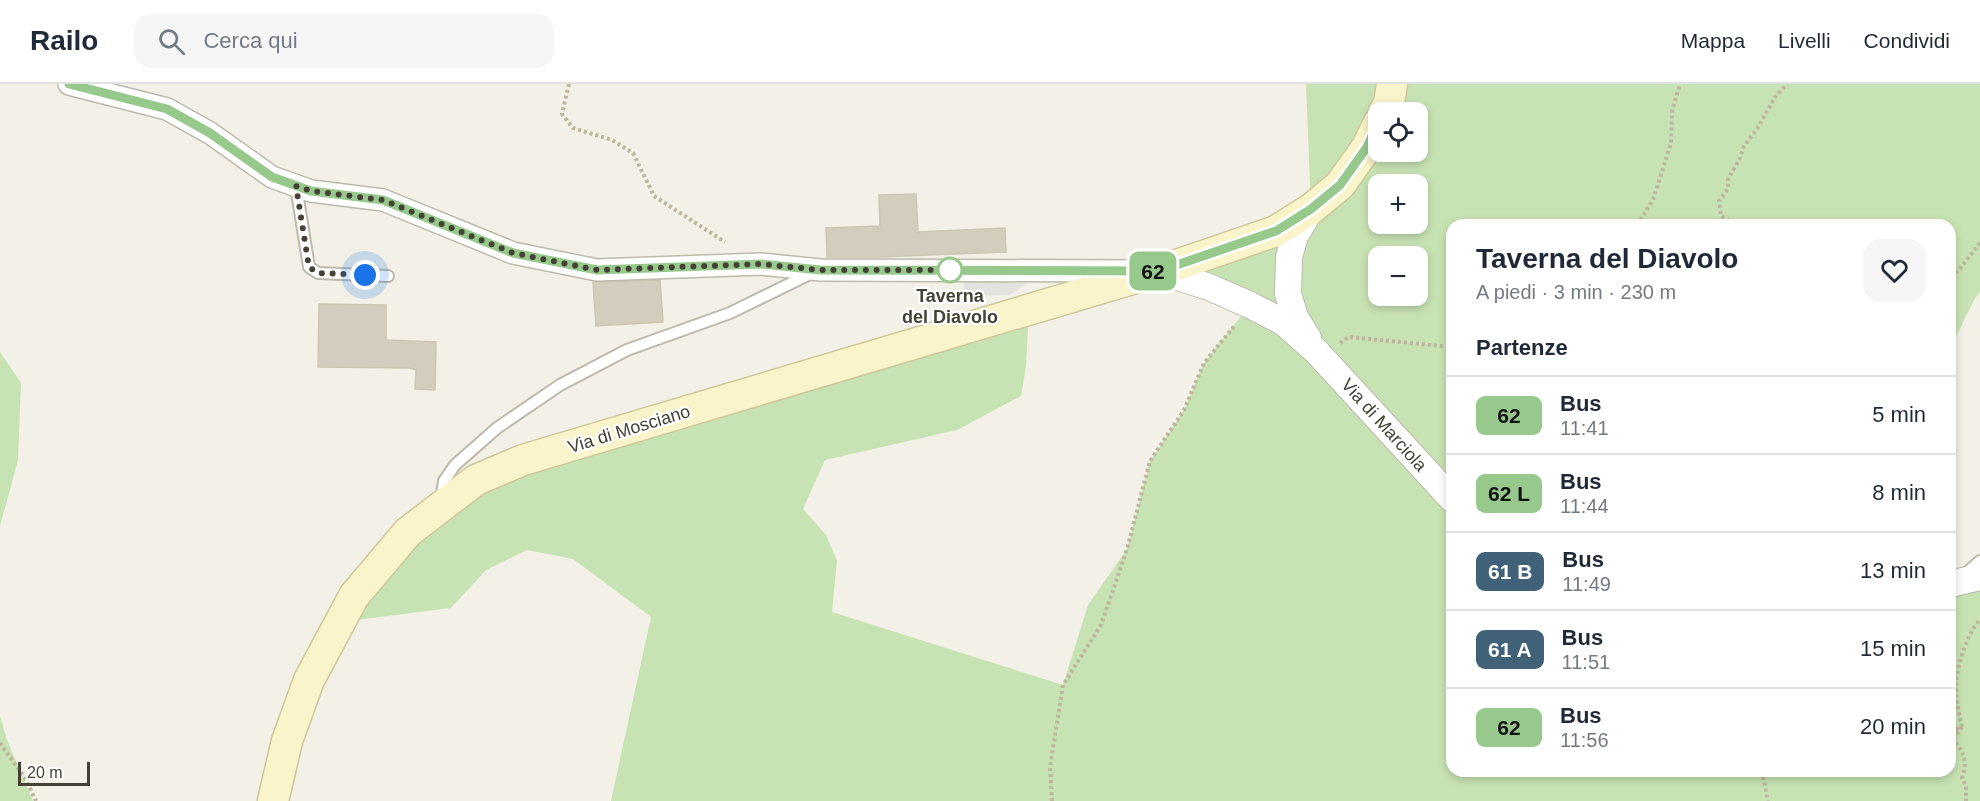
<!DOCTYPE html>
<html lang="it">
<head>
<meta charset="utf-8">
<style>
	body { margin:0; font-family:Arial,sans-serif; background:#f6f6f7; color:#1f2937; height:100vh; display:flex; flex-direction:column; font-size:22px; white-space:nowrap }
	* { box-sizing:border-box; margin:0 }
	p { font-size:20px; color:#747a83 }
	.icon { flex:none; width:33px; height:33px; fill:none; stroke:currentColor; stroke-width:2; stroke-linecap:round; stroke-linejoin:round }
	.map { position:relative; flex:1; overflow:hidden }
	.details { position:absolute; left:1446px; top:135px; width:510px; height:558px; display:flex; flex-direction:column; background:#fff; border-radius:18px; box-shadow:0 3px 9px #0003 }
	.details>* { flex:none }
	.badge { padding:0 12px; border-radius:9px; font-size:21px; line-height:39px }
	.buttons { position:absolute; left:1368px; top:18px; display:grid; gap:12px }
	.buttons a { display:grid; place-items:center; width:60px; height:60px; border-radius:12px; background:#fff; box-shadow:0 3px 9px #0003; font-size:30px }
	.scale { position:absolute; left:18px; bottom:15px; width:72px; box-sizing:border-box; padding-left:6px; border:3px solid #454137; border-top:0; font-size:16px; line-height:21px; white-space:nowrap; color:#454137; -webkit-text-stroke:4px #fff; paint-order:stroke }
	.you { position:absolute; width:30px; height:30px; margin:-15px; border:4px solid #fff; border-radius:50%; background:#1a73e8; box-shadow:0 0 0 9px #1a73e833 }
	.map>.badge { position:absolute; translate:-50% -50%; box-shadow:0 0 0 3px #fff }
	h2 { padding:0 30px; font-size:22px; line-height:54px }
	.round { display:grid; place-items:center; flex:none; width:63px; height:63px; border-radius:18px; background:#f6f6f7 }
	.head { display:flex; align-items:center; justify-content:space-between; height:102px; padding:0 30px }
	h1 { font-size:28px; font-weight:700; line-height:45px }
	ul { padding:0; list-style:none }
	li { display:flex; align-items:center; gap:18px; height:78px; padding:0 30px; border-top:2px solid #e0e1e3 }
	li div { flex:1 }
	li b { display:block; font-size:22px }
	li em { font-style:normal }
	li .badge { min-width:66px; font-weight:700; text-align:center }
	header { display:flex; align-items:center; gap:36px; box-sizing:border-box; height:84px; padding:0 30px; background:#fff; border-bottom:2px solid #e0e1e3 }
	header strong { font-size:28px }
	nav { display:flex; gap:33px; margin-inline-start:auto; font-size:21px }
	.search { width:420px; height:54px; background:#f6f6f7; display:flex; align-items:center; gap:15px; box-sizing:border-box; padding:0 21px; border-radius:18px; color:#747a83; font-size:22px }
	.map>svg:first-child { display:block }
	.green { fill:#c8e3b3; fill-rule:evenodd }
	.parking { fill:#e4e2df }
	.building { fill:#d3cdbe; stroke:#cdc6b2; stroke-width:1.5 }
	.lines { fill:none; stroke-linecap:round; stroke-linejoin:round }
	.service-casing { stroke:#bdb9ab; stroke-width:14 }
	.minor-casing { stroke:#bdb9ab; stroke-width:24 }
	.tertiary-casing { stroke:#bdb9ab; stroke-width:28 }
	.secondary-casing { stroke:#cec79a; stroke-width:33 }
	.path { stroke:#bdb69d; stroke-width:4; stroke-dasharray:3 3; stroke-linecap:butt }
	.service { stroke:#fff; stroke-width:10 }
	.minor { stroke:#fff; stroke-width:21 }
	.tertiary { stroke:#fff; stroke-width:26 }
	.secondary { stroke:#faf4ca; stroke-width:30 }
	.line-casing { stroke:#fff; stroke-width:14 }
	.line { stroke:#97c98d; stroke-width:9 }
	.walk { stroke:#454137; stroke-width:6; stroke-dasharray:0 10.8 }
	.stop-dot { fill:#fff; stroke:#97c98d; stroke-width:3 }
	.labels { text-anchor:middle; stroke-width:4.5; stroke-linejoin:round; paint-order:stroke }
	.stop-label { font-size:18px; font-weight:bold; fill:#454137; stroke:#fff }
	.street-label { font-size:18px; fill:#454137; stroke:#fff }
</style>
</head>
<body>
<header>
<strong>Railo</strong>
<div class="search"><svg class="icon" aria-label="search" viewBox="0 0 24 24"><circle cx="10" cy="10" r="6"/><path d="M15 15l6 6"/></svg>Cerca qui</div>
<nav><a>Mappa</a><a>Livelli</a><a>Condividi</a></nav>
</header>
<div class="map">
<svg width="1980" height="717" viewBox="0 0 1980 717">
	<rect width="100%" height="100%" fill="#f2f0e7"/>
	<g class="green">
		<path d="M 1306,0 L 1980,0 L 1980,208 L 1974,216 L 1950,265 L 1950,141 L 1452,141 L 1452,687 L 1950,687 L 1950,449 L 1956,498 L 1980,493 L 1980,717 L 611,717 L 651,533 L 573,475 L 527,466 L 486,486 L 451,524 L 340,538 L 476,396 L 1029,226 L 1026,282 L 1021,312 L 957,346 L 825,376 L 803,425 L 826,451 L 837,477 L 832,528 L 1063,601 L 1088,521 L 1127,465 L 1150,377 L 1184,326 L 1204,279 L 1250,221 L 1159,187 L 1311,125 ZM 1378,28 L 1418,28 L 1418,68 L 1378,68 ZM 1378,100 L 1418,100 L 1418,140 L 1378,140 ZM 1378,172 L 1418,172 L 1418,212 L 1378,212 Z"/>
		<path d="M 0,268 L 21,299 L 18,376 L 0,442 Z"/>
		<path d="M 0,632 L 7,656 L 33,717 L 0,717 Z"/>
	</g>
	<path class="parking" d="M 964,196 L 1028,199 L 1010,211 L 964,212 Z"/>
	<g class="building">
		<path d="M 916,110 L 918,148 L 1005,144 L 1006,168 L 879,173 L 827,173 L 826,144 L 880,142 L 879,111 Z"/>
		<path d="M 660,196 L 663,238 L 596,242 L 593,198 Z"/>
		<path d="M 319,220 L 386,221 L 386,256 L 436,258 L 435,306 L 415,305 L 416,286 L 410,284 L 318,283 Z"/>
	</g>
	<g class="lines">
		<defs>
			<g id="service">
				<path d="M 296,102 L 309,183 L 318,189 L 388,192"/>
				<path d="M 441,416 L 444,397 L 455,381 L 497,344 L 560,301 L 627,266 L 730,229 L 814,188"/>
				<path d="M 1965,490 L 1980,477"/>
			</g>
			<path id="minor" d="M 69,0 L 167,25 L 210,49 L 272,93 L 311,107 L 383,116 L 513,169 L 597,186 L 761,180 L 820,186 L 1136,187"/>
			<g id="tertiary">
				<path d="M 1159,187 L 1209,203 L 1250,221 L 1283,238 L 1316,267 L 1452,415"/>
				<path d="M 1308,254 L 1295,233 L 1288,210 L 1289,173 L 1295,152 L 1311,125"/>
				<path d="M 1950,500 L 1980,493"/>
			</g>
			<g id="secondary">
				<path d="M 1384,28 L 1389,19 L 1392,0"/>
				<path d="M 273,717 L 287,657 L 309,596 L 354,512 L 408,448 L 476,396 L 523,376 L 1159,187 L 1276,147 L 1311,125 L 1340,101 L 1367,63 L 1378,40"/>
			</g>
		</defs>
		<use href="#service" class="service-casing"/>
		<use href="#minor" class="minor-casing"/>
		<use href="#tertiary" class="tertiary-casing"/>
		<use href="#secondary" class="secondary-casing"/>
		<g class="path">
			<path d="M 569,0 L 562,30 L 573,44 L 612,56 L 633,69 L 654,112 L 725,158"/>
			<path d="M 1637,141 L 1653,116 L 1671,59 L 1672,27 L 1680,0"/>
			<path d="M 1731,141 L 1732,138 L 1721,132 L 1719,117 L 1728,105 L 1728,95 L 1740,74 L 1744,62 L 1757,45 L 1775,13 L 1787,0"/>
			<path d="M 1950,192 L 1958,187 L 1980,159"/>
			<path d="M 1340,259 L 1349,253 L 1452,263"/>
			<path d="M 1962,643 C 1959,629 1955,612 1956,597 C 1958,580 1968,547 1980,536"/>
			<path d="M 1962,643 L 1955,652 L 1955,658 C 1965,669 1967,679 1962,694 L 1966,702 L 1966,717"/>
			<path d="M 1950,646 L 1961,644"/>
			<path d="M 0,659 L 25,694 L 36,717"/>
			<path d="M 1762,687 L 1768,717"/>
			<path d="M 1052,717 L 1050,683 L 1063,601 L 1101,541 L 1127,465 L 1150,377 L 1184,326 L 1204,279 L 1235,241"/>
		</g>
		<use href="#service" class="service"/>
		<use href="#minor" class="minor"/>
		<use href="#tertiary" class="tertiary"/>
		<use href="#secondary" class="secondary"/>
	</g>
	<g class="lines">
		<defs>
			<path id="line" d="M 69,0 L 167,25 L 210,49 L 272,93 L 311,107 L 383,116 L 513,169 L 597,186 L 761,180 L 820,186 L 1159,187 L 1276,147 L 1311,125 L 1340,101 L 1367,63 L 1378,40"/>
		</defs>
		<use href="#line" class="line-casing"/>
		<use href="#line" class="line"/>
		<path class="walk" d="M 365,191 L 318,189 L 309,183 L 296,102 L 311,107 L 383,116 L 513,169 L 597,186 L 761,180 L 820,186 L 950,186"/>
	</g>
	<circle class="stop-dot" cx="950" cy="186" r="12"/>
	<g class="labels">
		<g class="stop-label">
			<text x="950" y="218">Taverna<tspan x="950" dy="21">del Diavolo</tspan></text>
		</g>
		<g class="street-label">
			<text transform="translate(1384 341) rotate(48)" y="6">Via di Marciola</text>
			<text transform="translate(629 345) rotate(-17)" y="6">Via di Mosciano</text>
		</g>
	</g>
</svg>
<div class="buttons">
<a><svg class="icon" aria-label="locate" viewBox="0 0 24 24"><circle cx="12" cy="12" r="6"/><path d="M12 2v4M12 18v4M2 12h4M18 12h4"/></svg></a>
<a>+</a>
<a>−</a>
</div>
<div class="scale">20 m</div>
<div class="you" style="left:365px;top:191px"></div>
<b class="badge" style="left:1153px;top:187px;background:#97c98d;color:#111">62</b>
<section class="details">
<div class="head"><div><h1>Taverna del Diavolo</h1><p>A piedi · 3 min · 230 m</p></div><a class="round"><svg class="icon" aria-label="heart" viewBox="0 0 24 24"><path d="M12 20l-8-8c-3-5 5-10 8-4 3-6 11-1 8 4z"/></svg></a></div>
<h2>Partenze</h2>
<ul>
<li><span class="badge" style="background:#97c98d;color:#111">62</span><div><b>Bus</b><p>11:41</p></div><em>5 min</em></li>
<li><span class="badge" style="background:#97c98d;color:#111">62 L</span><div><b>Bus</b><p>11:44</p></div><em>8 min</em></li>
<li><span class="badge" style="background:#406178;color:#fff">61 B</span><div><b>Bus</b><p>11:49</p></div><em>13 min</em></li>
<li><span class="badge" style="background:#406178;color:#fff">61 A</span><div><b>Bus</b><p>11:51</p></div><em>15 min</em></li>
<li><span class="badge" style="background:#97c98d;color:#111">62</span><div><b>Bus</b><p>11:56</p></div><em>20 min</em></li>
</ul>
</section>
</div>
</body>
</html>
